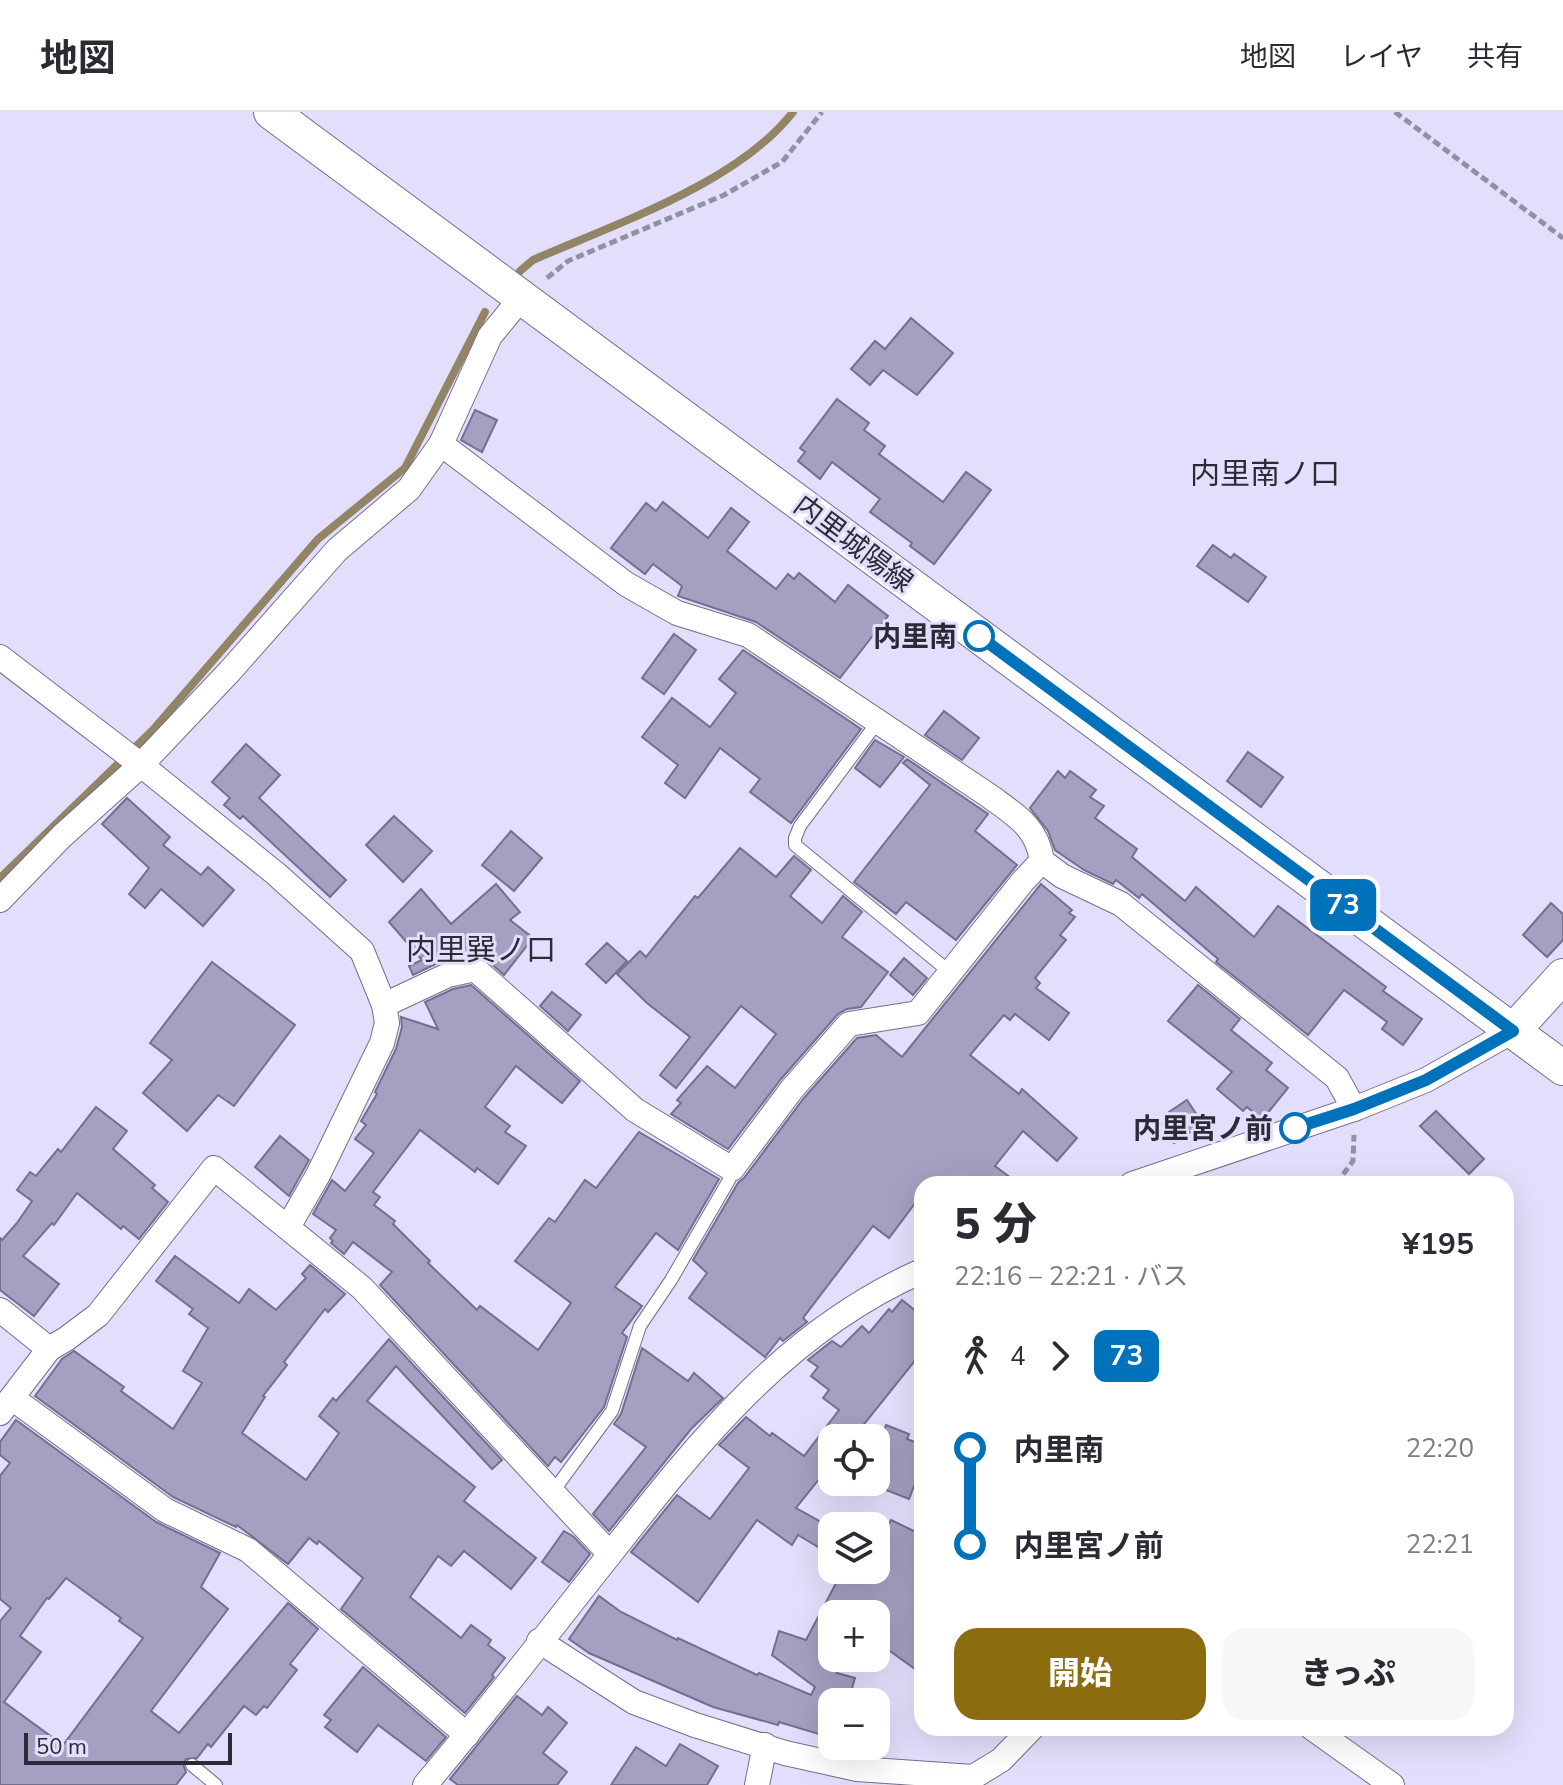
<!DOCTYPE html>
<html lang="ja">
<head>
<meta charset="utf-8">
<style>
	body { margin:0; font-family:"Nunito Sans","Noto Sans JP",sans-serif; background:#f7f7f7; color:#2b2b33; height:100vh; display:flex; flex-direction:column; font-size:30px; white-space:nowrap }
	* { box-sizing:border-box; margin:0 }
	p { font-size:26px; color:#7c7c81 }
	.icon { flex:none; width:44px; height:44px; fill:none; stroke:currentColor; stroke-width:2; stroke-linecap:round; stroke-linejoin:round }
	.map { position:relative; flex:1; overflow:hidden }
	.details { position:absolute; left:914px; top:1064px; width:600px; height:560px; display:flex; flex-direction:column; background:#fff; border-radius:24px; box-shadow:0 8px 32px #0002 }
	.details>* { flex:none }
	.badge { padding:0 16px; border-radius:12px; font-size:28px; line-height:52px }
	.fabs { position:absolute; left:818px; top:1312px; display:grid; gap:16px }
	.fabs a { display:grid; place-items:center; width:72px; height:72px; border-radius:16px; background:#fff; box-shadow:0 8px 32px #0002; font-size:40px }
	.scale { position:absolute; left:24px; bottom:20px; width:208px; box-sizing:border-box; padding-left:8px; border:4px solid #2c2a37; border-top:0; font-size:22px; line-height:28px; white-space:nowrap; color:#2c2a37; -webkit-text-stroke:6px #e3defb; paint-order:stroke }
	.map>.badge { position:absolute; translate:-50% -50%; box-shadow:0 0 0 4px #fff }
	.legs { display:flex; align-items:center; gap:12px; height:88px; padding:0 40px; font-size:26px }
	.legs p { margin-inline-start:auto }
	.overview { display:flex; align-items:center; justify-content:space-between; height:136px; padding:0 40px }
	h1 { font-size:44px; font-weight:800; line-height:60px }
	.cta { display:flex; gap:16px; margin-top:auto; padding:16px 40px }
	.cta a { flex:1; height:92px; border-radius:24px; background:#8b6d0f; color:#fff; font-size:32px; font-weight:800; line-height:92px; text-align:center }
	.cta a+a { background:#f7f7f7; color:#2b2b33 }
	ul { padding:0 40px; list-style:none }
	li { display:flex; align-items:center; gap:28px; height:96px; font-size:30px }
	li i { display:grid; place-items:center; width:12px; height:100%; margin:0 10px; background:currentColor }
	li i::after { content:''; width:20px; height:20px; margin:-10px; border:6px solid; border-radius:50%; background:#fff }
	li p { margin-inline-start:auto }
	li:first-child i { background:linear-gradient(#0000 50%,currentColor 0) }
	li:last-child i { background:linear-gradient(currentColor 50%,#0000 0) }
	header { display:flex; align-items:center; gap:48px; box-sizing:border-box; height:112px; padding:0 40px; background:#fff; border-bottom:2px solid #e1e1e2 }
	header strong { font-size:38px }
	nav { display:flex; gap:44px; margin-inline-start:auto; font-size:28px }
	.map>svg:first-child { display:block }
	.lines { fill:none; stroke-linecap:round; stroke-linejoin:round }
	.stream { stroke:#928566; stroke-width:8 }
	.building { fill:#a59fc1; stroke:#756f8f; stroke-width:2; fill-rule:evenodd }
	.service-casing { stroke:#746e8e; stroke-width:14 }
	.minor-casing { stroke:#746e8e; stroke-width:26 }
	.secondary-casing { stroke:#746e8e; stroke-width:36 }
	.path { stroke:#938fa5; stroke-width:5; stroke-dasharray:8 4; stroke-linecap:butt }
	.service { stroke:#fff; stroke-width:12 }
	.minor { stroke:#fff; stroke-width:24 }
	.secondary { stroke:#fff; stroke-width:34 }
	.line-1-casing { stroke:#fff; stroke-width:18 }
	.line-1 { stroke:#0072bc; stroke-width:12 }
	.stop-1-dot { fill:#fff; stroke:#0072bc; stroke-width:4 }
	.labels { text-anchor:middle; stroke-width:6; stroke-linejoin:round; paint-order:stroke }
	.street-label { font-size:28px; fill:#2c2a37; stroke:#e3defb }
	.stop-label { font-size:28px; font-weight:bold; fill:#2c2a37; stroke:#e3defb; text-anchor:end }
	.neighbourhood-label { font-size:30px; fill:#2c2a37; stroke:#e3defb }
</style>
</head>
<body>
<header>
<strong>地図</strong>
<nav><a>地図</a><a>レイヤ</a><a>共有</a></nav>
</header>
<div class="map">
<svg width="1563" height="1673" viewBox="0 0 1563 1673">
	<rect width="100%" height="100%" fill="#e3defb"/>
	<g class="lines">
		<g class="stream">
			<path d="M 520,159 L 533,148 C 615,112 738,71 793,0"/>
			<path d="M 0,766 L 152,619 L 318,427 L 405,356 L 485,200"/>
		</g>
	</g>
	<g class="building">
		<path d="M 911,206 L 953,241 L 917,283 L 883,258 L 870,273 L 851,257 L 875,229 L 885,237 Z"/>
		<path d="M 837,287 L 869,311 L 864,318 L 885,334 L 879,342 L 943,390 L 966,360 L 991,378 L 934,452 L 910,434 L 912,431 L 870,400 L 880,387 L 832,350 L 820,367 L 798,349 L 805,340 L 800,336 Z"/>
		<path d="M 475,298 L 497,308 L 482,340 L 461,328 Z"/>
		<path d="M 663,390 L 708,426 L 731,396 L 749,410 L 727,439 L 776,477 L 788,462 L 794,467 L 799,461 L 835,490 L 848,473 L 888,504 L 840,566 L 756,510 L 678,484 L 682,474 L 653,452 L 645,462 L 611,436 L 646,391 L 656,399 Z"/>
		<path d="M 1213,433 L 1231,446 L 1234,442 L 1266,465 L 1248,490 L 1197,454 Z"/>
		<path d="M 674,522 L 696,538 L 664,582 L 642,566 Z"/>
		<path d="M 743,538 L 861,617 L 791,711 L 750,680 L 760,667 L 720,636 L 685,686 L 665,671 L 678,653 L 642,625 L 672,586 L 710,615 L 736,581 L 719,567 Z"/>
		<path d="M 944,599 L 979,626 L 962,648 L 925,623 Z"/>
		<path d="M 875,628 L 904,645 L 880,675 L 855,656 Z"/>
		<path d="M 246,632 L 280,663 L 259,686 L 346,768 L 330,785 L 243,704 L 240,707 L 224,693 L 230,686 L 212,670 Z"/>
		<path d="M 1248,640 L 1283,665 L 1261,695 L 1227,669 Z"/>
		<path d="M 907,647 L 988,702 L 975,719 L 1017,753 L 956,828 L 906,790 L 896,802 L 854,770 L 930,673 L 903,651 Z"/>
		<path d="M 1058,659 L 1065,666 L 1070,659 L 1096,678 L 1090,685 L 1104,694 L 1095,706 L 1137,737 L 1132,745 L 1185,789 L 1196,775 L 1254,825 L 1278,794 L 1386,875 L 1383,879 L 1422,907 L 1403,933 L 1382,917 L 1387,910 L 1344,878 L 1308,923 L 1216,850 L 1218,847 L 1142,782 L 1139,786 L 1116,768 L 1113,772 L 1084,758 L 1055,738 L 1048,719 L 1030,696 Z"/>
		<path d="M 127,686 L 170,725 L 163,733 L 201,763 L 208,755 L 234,778 L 203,814 L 161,777 L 145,796 L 129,782 L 149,756 L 102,712 Z"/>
		<path d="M 394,704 L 432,739 L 403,770 L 366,733 Z"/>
		<path d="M 511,719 L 542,746 L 514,779 L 482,753 Z"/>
		<path d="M 740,736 L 776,765 L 794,744 L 811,758 L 790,784 L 822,811 L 843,784 L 862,800 L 842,825 L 888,860 L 861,895 L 847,897 L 838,902 L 781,967 L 728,1037 L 671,1002 L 681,991 L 677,988 L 707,954 L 735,976 L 776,922 L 741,894 L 676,976 L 660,963 L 690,925 L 647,891 L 617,862 L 640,839 L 646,845 L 695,784 L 698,786 Z"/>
		<path d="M 496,772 L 520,800 L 510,808 L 533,826 L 504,863 L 484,845 L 472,842 L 444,848 L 413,863 L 409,854 L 422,848 L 389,810 L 421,777 L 451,812 Z"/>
		<path d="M 1041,772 L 1072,798 L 1069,801 L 1075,805 L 1060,823 L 1066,828 L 1035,866 L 1040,871 L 1036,876 L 1069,901 L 1049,928 L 1015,902 L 1010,908 L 1004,903 L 970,943 L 1019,982 L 1022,977 L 1077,1026 L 1057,1049 L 1023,1019 L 995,1054 L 1019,1072 L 922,1072 L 922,1082 L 889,1126 L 873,1114 L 803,1206 L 807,1210 L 783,1229 L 780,1226 L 765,1245 L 689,1186 L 707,1161 L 693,1148 L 738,1071 L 744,1066 L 804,986 L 857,926 L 876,923 L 902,945 Z"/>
		<path d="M 1551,791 L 1563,802 L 1563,828 L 1547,845 L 1523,823 Z"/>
		<path d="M 607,831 L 627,849 L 606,871 L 586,852 Z"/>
		<path d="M 904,846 L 927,866 L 913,883 L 890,863 Z"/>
		<path d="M 212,850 L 295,913 L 234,994 L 218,983 L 187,1019 L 143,981 L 172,948 L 150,931 Z"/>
		<path d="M 471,873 L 580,969 L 562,991 L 516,954 L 485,995 L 510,1014 L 505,1020 L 526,1034 L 498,1072 L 477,1056 L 475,1060 L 420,1018 L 373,1080 L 380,1085 L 374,1093 L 395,1109 L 393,1112 L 430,1149 L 428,1151 L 477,1198 L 480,1194 L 538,1238 L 571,1191 L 515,1149 L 549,1106 L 555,1110 L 585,1068 L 596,1076 L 639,1020 L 719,1067 L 678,1138 L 656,1121 L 615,1175 L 642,1194 L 622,1221 L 627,1225 L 604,1295 L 561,1350 L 555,1345 L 548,1354 L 380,1173 L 392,1160 L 353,1130 L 344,1142 L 331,1131 L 333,1129 L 330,1126 L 336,1118 L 313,1102 L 332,1068 L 345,1079 L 374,1041 L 355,1027 L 366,1013 L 361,1009 L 377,982 L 375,980 L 396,937 L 402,915 L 401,905 L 438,917 L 425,890 L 453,877 Z"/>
		<path d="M 1198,873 L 1240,907 L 1231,918 L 1272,951 L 1266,958 L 1288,976 L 1262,1008 L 1247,995 L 1243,999 L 1217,977 L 1232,960 L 1168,909 Z"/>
		<path d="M 552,880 L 581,903 L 568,919 L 540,894 Z"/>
		<path d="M 1187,988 L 1203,1012 L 1174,1031 L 1162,1012 L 1173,1005 L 1169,1000 Z"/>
		<path d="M 96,995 L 127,1019 L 113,1037 L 155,1073 L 152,1076 L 168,1090 L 139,1127 L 123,1114 L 121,1117 L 77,1081 L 54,1113 L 52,1111 L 23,1144 L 59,1172 L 34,1204 L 0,1178 L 0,1126 L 2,1128 L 17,1111 L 32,1089 L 17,1078 L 30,1060 L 36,1064 L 58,1037 L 61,1040 Z"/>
		<path d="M 1436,999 L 1484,1047 L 1469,1062 L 1420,1014 Z"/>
		<path d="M 280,1024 L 309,1048 L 289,1084 L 255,1055 Z"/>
		<path d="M 175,1144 L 239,1191 L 249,1177 L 276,1198 L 306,1166 L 302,1162 L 310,1153 L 345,1182 L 328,1200 L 325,1197 L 284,1250 L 287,1253 L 263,1284 L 265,1285 L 242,1321 L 306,1368 L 339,1321 L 319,1304 L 333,1286 L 336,1289 L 389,1227 L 502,1348 L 492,1357 L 396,1254 L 367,1289 L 475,1375 L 464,1389 L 536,1446 L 511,1477 L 464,1439 L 451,1454 L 438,1444 L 410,1485 L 461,1526 L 471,1513 L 491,1528 L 488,1533 L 505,1546 L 492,1563 L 494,1565 L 465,1601 L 341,1497 L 363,1466 L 319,1429 L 317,1432 L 309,1426 L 288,1452 L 237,1413 L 236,1415 L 173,1385 L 35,1284 L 62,1247 L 74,1239 L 124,1275 L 121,1279 L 173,1317 L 202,1271 L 183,1259 L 208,1216 L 189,1202 L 193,1197 L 156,1169 Z"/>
		<path d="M 902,1188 L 922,1204 L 922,1240 L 853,1326 L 832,1326 L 832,1351 L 796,1396 L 832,1416 L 832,1426 L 825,1439 L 798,1423 L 792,1433 L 757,1408 L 698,1490 L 631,1440 L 677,1383 L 710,1407 L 749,1356 L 719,1333 L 746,1305 L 770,1324 L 772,1321 L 804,1344 L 839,1298 L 823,1286 L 829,1278 L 811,1264 L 818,1255 L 808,1248 L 832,1229 L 841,1235 L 862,1214 L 869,1221 L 889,1197 L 892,1200 Z"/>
		<path d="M 642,1236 L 688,1269 L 694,1261 L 723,1286 L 691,1317 L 609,1419 L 593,1402 L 646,1335 L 614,1312 L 621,1302 Z"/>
		<path d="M 16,1308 L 156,1410 L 220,1441 L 201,1475 L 228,1497 L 151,1599 L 179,1621 L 288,1491 L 318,1517 L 290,1552 L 297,1558 L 267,1596 L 264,1594 L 256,1603 L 244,1594 L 211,1635 L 208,1632 L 197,1646 L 186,1647 L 183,1652 L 186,1660 L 176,1673 L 0,1673 L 0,1509 L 11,1496 L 0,1487 L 0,1364 L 10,1351 L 0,1343 L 0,1330 ZM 66,1466 L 121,1506 L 119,1509 L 143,1526 L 63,1633 L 4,1590 L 41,1540 L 20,1524 L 47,1486 L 49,1487 Z"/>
		<path d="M 886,1313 L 909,1322 L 907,1327 L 922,1333 L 922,1353 L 909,1387 L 876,1374 L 876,1342 Z"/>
		<path d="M 891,1408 L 922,1423 L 922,1562 L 876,1529 L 876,1502 L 832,1502 L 832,1546 L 841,1547 L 837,1561 L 855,1566 L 848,1590 L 832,1590 L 832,1626 L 779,1610 L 778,1613 L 713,1595 L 589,1541 L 569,1527 L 599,1484 L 621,1500 L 677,1528 L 678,1526 L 757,1563 L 759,1561 L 811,1583 L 815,1575 L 772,1543 L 779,1519 L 806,1528 L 843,1458 L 876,1458 L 876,1438 Z"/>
		<path d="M 564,1419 L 574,1425 L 590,1442 L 569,1470 L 542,1450 Z"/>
		<path d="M 363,1555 L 446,1625 L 426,1649 L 378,1613 L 357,1640 L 325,1615 L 331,1608 L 324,1603 Z"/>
		<path d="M 517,1584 L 542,1603 L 548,1595 L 567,1611 L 543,1641 L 567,1660 L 557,1673 L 458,1673 L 450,1667 Z"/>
		<path d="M 680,1632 L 718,1654 L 707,1673 L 611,1673 L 636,1635 L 666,1654 Z"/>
	</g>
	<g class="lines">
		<defs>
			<g id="service">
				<path d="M 879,608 L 800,714 L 795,726 L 795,733 L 951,861"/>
				<path d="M 552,1381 L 612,1299 L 640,1214 L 671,1168 L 729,1068 L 732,1057"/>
				<path d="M 192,1653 L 216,1673"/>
			</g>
			<g id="minor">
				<path d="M 441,332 L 626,472 L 677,501 L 748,523 L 988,683 C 1015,703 1037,714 1042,749 L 1062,764 L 1121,792 L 1337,966 L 1354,997"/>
				<path d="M 0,545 L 141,653 L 275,761 L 362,839 L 384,893 L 387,911 L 382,931 L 318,1063 L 288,1115"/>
				<path d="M 0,788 L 62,724 L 141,653 L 230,559 L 337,438 L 409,377 L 441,332 L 490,224 L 522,185"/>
				<path d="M 384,893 L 448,863 L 475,857 L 635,998 L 732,1057 L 792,977 L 849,912 L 918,901 L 1023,769 L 1042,749"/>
				<path d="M 1132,1072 L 1354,997 L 1426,968 L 1513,919"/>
				<path d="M 0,1198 L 49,1237"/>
				<path d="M 12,1286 L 165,1398 L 248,1438 L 467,1623"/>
				<path d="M 0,1301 L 49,1237 L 66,1227 L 98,1203 L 214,1056 L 362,1176 L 610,1442"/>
				<path d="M 539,1529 L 634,1590 L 695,1613 L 785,1641 L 857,1657 L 973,1665 L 1001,1648 L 1032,1616"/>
				<path d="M 1312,1616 L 1392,1673"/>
				<path d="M 425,1673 C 489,1597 549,1519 611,1441 C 699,1329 788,1217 922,1159"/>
				<path d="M 757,1673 L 765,1633"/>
			</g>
			<g id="secondary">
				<path d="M 271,0 L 1563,956"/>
				<path d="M 1513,919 L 1563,864"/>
			</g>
		</defs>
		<use href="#service" class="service-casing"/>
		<use href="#minor" class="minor-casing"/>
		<use href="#secondary" class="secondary-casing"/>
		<g class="path">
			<path d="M 1395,0 L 1563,126"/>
			<path d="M 547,166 L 568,149 L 724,83 L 782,50 L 822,0"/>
			<path d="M 1336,1072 L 1353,1049 L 1354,1023"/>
		</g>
		<use href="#service" class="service"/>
		<use href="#minor" class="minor"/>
		<use href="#secondary" class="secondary"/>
	</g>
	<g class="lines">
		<defs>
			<path id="line-1" d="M 979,524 L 1513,919 L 1426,968 L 1354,997 L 1295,1016"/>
		</defs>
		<use href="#line-1" class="line-1-casing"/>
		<use href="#line-1" class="line-1"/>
	</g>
	<g class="stop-1-dot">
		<circle cx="979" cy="524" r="14"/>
		<circle cx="1295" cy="1016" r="14"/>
	</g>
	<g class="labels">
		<g class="street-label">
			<text transform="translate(854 431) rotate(37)" y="10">内里城陽線</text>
		</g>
		<g class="stop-label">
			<text x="957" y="534">内里南</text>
			<text x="1273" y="1026">内里宮ノ前</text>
		</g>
		<g class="neighbourhood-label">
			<text x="1265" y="372">内里南ノ口</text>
			<text x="481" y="848">内里巽ノ口</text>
		</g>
	</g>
</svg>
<div class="fabs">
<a><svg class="icon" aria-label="locate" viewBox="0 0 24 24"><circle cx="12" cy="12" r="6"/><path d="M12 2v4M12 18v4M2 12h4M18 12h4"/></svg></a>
<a><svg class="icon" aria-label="layers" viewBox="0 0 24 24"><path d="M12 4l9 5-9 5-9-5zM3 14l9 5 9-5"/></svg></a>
<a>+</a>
<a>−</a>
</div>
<div class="scale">50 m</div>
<b class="badge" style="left:1343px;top:793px;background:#0072bc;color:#fff">73</b>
<section class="details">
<div class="overview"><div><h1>5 分</h1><p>22:16 – 22:21 · バス</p></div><b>¥195</b></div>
<div class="legs"><svg class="icon" aria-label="walk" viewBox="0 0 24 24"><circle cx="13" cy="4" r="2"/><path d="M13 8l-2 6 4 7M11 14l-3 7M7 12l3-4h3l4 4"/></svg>4<svg class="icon" aria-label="forward" viewBox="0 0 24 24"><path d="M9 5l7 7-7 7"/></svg><b class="badge" style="background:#0072bc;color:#fff">73</b></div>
<ul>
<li><i style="color:#0072bc"></i><b>内里南</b><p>22:20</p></li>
<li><i style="color:#0072bc"></i><b>内里宮ノ前</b><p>22:21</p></li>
</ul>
<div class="cta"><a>開始</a><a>きっぷ</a></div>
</section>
</div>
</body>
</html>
